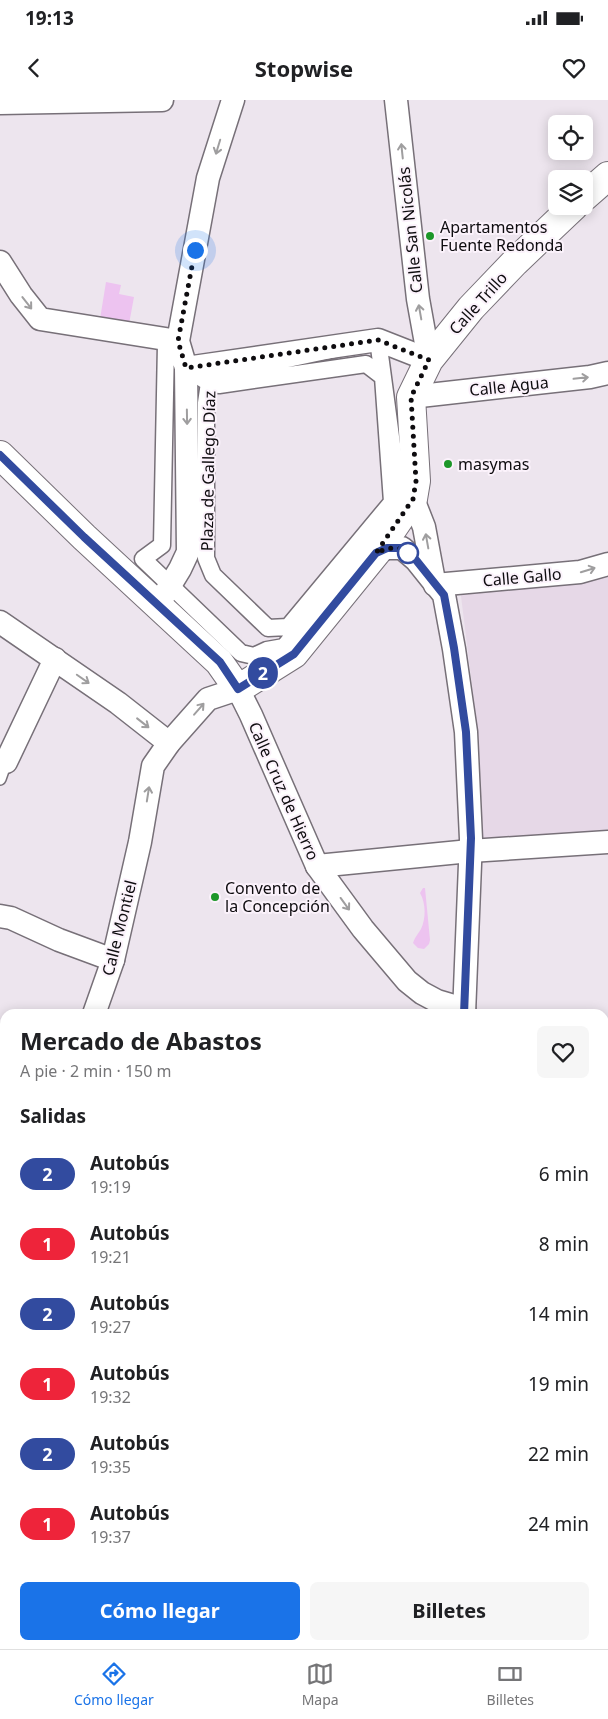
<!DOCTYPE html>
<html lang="es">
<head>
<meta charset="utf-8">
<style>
	body { margin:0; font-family:"Noto Sans",sans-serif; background:#f6f6f6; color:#202124; height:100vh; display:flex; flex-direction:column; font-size:19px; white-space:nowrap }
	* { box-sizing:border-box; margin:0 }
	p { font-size:16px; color:#757577 }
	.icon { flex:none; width:28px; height:28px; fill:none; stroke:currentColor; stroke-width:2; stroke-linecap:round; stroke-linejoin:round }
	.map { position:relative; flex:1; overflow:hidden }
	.sheet { position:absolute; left:0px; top:909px; width:609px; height:641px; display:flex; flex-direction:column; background:#fff; border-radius:15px 15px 0 0; box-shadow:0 2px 12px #0003 }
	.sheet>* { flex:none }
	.badge { padding:0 10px; border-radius:16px; font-size:18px; line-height:32px }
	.tools { position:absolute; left:548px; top:15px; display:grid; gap:10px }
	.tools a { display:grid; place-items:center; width:45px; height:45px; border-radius:8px; background:#fff; box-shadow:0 2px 12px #0003; font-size:25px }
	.you { position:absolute; width:25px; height:25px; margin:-12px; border:4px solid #fff; border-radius:50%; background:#1a73e8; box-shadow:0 0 0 8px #1a73e833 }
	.map>.badge { position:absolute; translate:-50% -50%; box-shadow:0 0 0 2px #fff }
	h2 { padding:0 20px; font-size:19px; line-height:45px }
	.round { display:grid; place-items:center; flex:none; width:52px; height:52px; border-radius:8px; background:#f6f6f6 }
	.summary { display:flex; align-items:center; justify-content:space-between; height:85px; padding:0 20px }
	h1 { font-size:24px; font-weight:700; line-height:38px }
	.button { display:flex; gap:10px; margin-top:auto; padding:10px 20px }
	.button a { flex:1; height:58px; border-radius:8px; background:#1a73e8; color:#fff; font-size:20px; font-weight:700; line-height:58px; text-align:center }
	.button a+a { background:#f6f6f6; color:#202124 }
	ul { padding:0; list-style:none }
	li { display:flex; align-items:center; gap:15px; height:70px; padding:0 20px }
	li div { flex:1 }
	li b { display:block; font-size:19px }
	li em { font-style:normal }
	li .badge { min-width:55px; font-weight:700; text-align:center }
	.status { display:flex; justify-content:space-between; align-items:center; height:35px; padding:0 25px; background:#fff; direction:ltr }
	.status svg { height:14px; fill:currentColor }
	header { display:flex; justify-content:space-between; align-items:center; height:65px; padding:0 20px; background:#fff; font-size:22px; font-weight:700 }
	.dock { display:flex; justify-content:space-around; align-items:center; height:70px; border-top:1px solid #e0e0e0; background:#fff; font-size:14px; color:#757577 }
	.dock a { display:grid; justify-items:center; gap:2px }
	.dock .current { color:#1a73e8 }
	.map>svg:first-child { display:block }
	.built { fill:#e6d8e7 }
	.green { fill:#edc3f0 }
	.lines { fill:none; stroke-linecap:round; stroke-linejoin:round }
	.service-casing { stroke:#777078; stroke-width:14 }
	.pedestrian-casing { stroke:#777078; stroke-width:19 }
	.minor-casing { stroke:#777078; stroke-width:25 }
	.tertiary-casing { stroke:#777078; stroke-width:30 }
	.service { stroke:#fff; stroke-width:11 }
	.pedestrian { stroke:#fff; stroke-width:16 }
	.minor { stroke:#fff; stroke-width:22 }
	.tertiary { stroke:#fff; stroke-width:28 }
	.oneway { stroke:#9f9e9f }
	.line-casing { stroke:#fff; stroke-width:11 }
	.line { stroke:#324b9f; stroke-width:8 }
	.walk { stroke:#0e0c0f; stroke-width:5; stroke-dasharray:0 9 }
	.poi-dot { fill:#1d9729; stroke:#fbf2fb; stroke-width:2 }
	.stop-dot { fill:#fff; stroke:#324b9f; stroke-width:2.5 }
	.labels { text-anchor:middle; stroke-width:4; stroke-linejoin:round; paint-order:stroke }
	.poi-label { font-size:16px; fill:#0e0c0f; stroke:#fbf2fb; text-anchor:start }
	.street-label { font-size:16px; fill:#0e0c0f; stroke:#fbf2fb }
</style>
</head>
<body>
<div class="status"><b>19:13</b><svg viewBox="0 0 49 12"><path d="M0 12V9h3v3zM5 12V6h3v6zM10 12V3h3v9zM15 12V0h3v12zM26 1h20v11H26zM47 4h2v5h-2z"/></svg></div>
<header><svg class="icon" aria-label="back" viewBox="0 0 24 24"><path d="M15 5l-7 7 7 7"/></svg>Stopwise<svg class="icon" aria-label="heart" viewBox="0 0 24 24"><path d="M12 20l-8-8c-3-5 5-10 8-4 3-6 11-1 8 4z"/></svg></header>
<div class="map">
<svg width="608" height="1549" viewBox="0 0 608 1549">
	<rect width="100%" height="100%" fill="#ede5ee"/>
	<g class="built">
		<path d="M 608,473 L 608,730 L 483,740 L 478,633 L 460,488 Z"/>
		<path d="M 0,1422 L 5,1426 L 5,1515 L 0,1511 Z"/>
	</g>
	<g class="green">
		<path d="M 106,182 L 121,185 L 119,194 L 134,197 L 129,224 L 100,219 Z"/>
		<path d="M 423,788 L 425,788 L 430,840 L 429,844 L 424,849 L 418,848 L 413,843 C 415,837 418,834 421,829 C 426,819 426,803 420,793 Z"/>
		<path d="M 396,1545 L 485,1545 L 484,1549 L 395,1549 Z"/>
	</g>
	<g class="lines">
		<defs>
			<g id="service">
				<path d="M 0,679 L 6,662"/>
				<path d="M 604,995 L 608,996"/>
			</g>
			<path id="pedestrian" d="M 378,240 L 400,404 L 284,547 L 267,550 L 254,556 L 241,553 L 143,459 L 162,445 L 166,244 L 186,268 L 209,283 L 206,303 L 206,458 L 213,475 L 268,528 L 288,527 L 392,402 L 383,277 L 366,264 L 219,285 L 216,274 Z"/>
			<g id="minor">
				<path d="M 396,0 L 418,199 L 429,260"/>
				<path d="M 0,3 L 162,0"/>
				<path d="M 0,162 L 21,195 L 40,219 L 178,241"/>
				<path d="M 186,268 L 378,240 L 429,260"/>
				<path d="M 411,297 L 590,277 L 608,273"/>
				<path d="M 413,399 L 424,427 L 434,481"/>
				<path d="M 376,453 L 387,448 L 402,448 L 416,460 L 444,495 L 454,549 L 466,632 L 471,739 L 464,914"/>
				<path d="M 435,485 L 580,472 L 608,464"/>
				<path d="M 158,505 L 180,469 L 188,452 L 186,268 L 178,241 L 208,78 L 233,0"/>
				<path d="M 0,522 L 118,603 L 169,643"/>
				<path d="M 6,662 L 55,559"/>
				<path d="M 317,766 L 470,751 L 608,742"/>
				<path d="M 0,816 L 11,818 L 59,840 L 113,860"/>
				<path d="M 94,914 L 113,860 L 140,742 L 153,666 L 169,643 L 208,599 L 238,589 L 251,615 L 317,766 L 363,829 L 407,881 L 422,893 L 437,901 L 464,909"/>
				<path d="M 0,1166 L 5,1156"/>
				<path d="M 604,1278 L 608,1277"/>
				<path d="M 0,1326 L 5,1327"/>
				<path d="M 131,1549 L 133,1545"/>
				<path d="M 505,1549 L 506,1545"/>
			</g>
			<g id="tertiary">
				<path d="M 584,97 L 608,76"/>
				<path d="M 0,355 L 84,437 L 219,562 L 238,589 L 294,554 L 376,453 L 413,399 L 416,381 L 411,297 L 429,260 L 471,208 L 515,162 L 574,106"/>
			</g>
		</defs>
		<use href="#service" class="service-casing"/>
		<use href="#pedestrian" class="pedestrian-casing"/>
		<use href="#minor" class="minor-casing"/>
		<use href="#tertiary" class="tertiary-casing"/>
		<use href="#service" class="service"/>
		<use href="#pedestrian" class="pedestrian"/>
		<use href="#minor" class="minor"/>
		<use href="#tertiary" class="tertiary"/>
	</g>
	<defs><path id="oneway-shaft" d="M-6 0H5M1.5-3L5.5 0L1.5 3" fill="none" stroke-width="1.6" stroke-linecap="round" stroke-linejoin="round" transform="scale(1.25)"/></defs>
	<g class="oneway">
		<use href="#oneway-shaft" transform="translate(218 47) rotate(107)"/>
		<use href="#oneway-shaft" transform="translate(402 51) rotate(-96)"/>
		<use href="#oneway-shaft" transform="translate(27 203) rotate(52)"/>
		<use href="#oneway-shaft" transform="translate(420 212) rotate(-100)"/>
		<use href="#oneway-shaft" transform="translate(581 278) rotate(-6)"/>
		<use href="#oneway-shaft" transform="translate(187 317) rotate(89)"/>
		<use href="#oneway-shaft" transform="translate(427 441) rotate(-100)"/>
		<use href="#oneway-shaft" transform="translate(588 470) rotate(-17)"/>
		<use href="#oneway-shaft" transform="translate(83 579) rotate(35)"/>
		<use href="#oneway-shaft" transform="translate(199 609) rotate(-49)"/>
		<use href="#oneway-shaft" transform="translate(143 623) rotate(38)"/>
		<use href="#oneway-shaft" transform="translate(148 694) rotate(-81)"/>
		<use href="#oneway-shaft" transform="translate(345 804) rotate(54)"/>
	</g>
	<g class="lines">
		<defs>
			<path id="line" d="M 0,355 L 84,437 L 220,562 L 238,589 L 294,554 L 376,453 L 387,448 L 402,448 L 416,460 L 444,495 L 454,548 L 466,632 L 471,738 L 464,914"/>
		</defs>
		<use href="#line" class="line-casing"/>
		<use href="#line" class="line"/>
		<path class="walk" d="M 195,150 L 178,241 L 186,268 L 378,240 L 429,260 L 411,297 L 416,381 L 413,399 L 376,453 C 387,448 398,445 408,453"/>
	</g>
	<g class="poi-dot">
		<circle cx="430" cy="136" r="5"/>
		<circle cx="448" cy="364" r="5"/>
		<circle cx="215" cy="797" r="5"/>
	</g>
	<circle class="stop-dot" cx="408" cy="453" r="10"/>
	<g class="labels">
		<g class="poi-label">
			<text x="440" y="133">Apartamentos<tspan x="440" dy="18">Fuente Redonda</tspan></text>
			<text x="458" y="370">masymas</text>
			<text x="225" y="794">Convento de<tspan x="225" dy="18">la Concepción</tspan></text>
		</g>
		<g class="street-label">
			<text transform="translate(410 130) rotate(-96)" y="6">Calle San Nicolás</text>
			<text transform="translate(478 203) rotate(-48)" y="6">Calle Trillo</text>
			<text transform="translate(509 286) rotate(-6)" y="6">Calle Agua</text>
			<text transform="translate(208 371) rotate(-89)" y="6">Plaza de Gallego Díaz</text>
			<text transform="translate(522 477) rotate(-5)" y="6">Calle Gallo</text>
			<text transform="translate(284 691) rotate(66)" y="6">Calle Cruz de Hierro</text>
			<text transform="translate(119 828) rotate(-76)" y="6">Calle Montiel</text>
		</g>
	</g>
</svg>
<div class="tools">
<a><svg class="icon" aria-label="locate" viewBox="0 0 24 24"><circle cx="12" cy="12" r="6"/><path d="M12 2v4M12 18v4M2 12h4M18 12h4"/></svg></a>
<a><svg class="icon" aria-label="layers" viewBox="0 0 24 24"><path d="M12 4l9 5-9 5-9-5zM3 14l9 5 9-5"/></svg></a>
</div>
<div class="you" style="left:195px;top:150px"></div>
<b class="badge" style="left:263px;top:573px;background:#324b9f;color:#fff">2</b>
<section class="sheet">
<div class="summary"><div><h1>Mercado de Abastos</h1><p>A pie · 2 min · 150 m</p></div><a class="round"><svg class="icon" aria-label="heart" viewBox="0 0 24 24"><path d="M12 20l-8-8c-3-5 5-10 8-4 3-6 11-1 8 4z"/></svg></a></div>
<h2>Salidas</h2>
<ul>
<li><span class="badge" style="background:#324b9f;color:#fff">2</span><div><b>Autobús</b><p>19:19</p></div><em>6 min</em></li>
<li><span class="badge" style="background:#ee243a;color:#fff">1</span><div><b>Autobús</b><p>19:21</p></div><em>8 min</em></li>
<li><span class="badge" style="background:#324b9f;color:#fff">2</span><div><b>Autobús</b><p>19:27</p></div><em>14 min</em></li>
<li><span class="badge" style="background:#ee243a;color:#fff">1</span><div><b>Autobús</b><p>19:32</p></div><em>19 min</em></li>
<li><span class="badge" style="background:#324b9f;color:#fff">2</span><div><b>Autobús</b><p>19:35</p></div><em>22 min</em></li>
<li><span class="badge" style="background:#ee243a;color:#fff">1</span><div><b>Autobús</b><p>19:37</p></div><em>24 min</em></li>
</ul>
<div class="button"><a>Cómo llegar</a><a>Billetes</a></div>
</section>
</div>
<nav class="dock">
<a class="current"><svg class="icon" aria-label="directions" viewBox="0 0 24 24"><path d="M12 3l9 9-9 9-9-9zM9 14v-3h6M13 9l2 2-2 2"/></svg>Cómo llegar</a>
<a><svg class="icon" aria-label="map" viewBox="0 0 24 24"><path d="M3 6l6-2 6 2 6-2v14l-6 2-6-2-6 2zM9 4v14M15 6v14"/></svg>Mapa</a>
<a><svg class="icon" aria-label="tickets" viewBox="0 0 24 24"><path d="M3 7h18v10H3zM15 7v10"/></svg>Billetes</a>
</nav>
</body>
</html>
